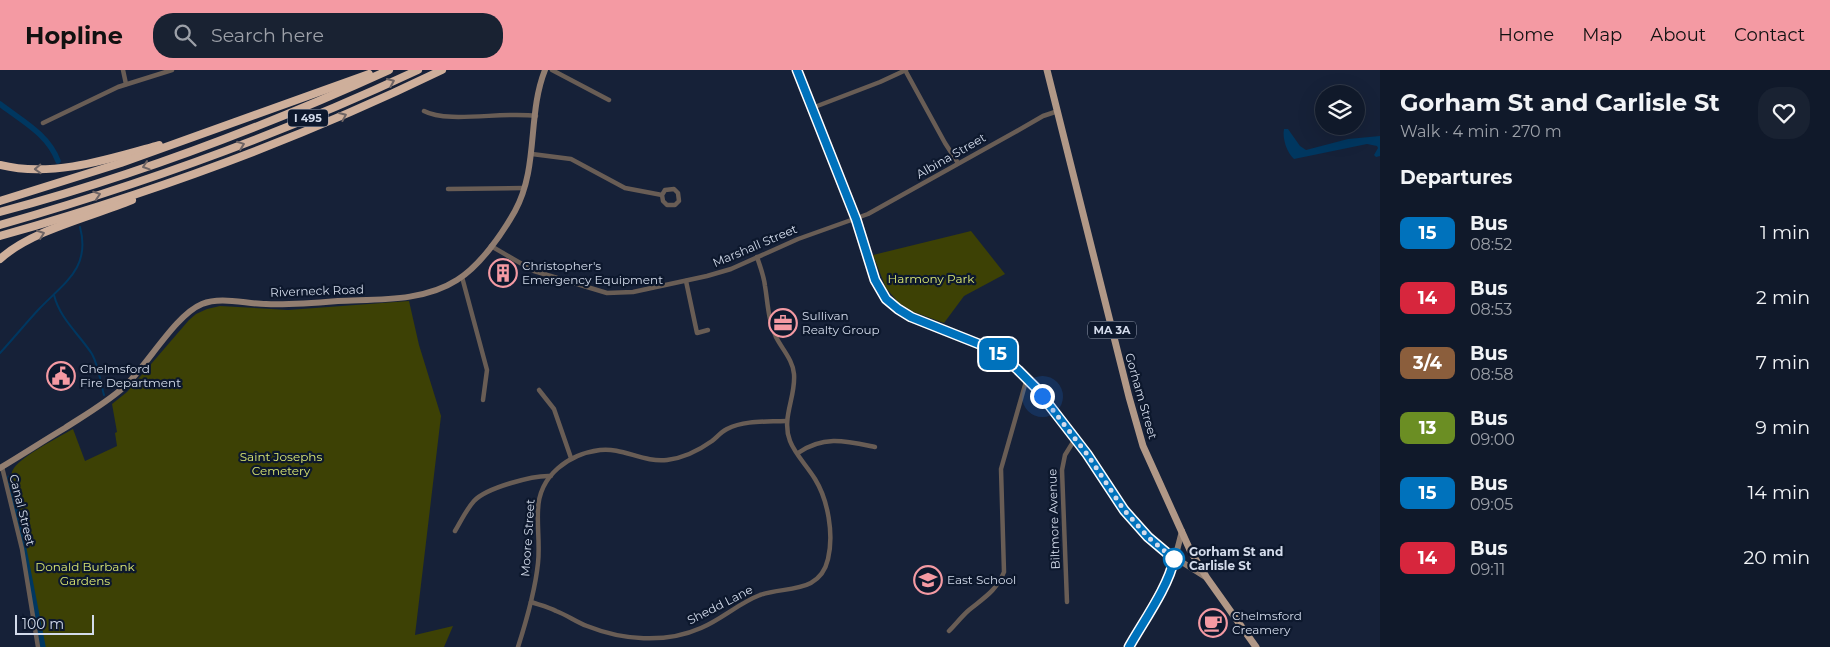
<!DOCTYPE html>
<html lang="en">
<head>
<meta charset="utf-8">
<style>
	body { margin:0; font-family:Montserrat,sans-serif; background:#192232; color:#f1f3f6; height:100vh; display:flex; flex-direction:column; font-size:19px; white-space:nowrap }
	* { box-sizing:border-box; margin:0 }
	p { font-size:16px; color:#9ca0a8 }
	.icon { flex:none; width:28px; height:28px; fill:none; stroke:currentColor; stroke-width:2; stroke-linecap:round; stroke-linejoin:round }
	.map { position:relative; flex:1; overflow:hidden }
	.side { display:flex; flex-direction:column; background:#10192a; width:450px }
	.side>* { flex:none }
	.badge { padding:0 10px; border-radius:8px; font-size:18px; line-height:32px }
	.controls { position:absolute; left:1315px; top:15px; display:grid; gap:10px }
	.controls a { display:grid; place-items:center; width:50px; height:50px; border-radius:50%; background:#10192a; box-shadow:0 5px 20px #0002,0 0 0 1px #303847; font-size:25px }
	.scale { position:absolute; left:15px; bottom:12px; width:79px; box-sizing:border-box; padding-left:5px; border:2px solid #d3dbeb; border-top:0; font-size:14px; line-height:18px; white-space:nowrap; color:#d3dbeb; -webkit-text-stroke:4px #0d182d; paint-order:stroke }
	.you { position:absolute; width:25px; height:25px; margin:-12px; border:4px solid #fff; border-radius:50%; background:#1a73e8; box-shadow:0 0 0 8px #1a73e833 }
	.map>.badge { position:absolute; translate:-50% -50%; box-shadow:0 0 0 2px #fff }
	h2 { padding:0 20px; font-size:19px; line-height:45px }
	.round { display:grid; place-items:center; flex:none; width:52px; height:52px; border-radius:20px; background:#192232 }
	.headline { display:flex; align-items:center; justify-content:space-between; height:85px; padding:0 20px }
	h1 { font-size:24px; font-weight:700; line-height:38px }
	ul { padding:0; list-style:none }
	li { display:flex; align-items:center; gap:15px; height:65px; padding:0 20px }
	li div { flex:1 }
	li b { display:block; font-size:19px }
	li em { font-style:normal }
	li .badge { min-width:55px; font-weight:700; text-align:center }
	header { display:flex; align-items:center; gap:30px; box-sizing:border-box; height:70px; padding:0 25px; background:#f49aa3; color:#111 }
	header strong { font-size:24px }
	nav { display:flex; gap:28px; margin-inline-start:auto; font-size:18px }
	.search { width:350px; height:45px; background:#192232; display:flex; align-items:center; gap:12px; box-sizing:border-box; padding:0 18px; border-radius:20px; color:#9ca0a8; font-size:19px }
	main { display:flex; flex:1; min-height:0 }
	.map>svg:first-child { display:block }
	.green { fill:#3d4105 }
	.water { fill:#003760 }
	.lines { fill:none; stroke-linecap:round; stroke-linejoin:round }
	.stream { stroke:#003760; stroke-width:2 }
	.canal { stroke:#003760; stroke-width:5.5 }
	.street { stroke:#695d55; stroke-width:4.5 }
	.secondary { stroke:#927e71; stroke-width:6 }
	.primary { stroke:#b19887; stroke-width:7 }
	.highway { stroke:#ceaf9b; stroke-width:8 }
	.oneway { stroke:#6e6464 }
	.line-casing { stroke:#fff; stroke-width:11 }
	.line { stroke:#0072bc; stroke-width:8 }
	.walk { stroke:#d3dbeb; stroke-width:5; stroke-dasharray:0 9 }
	.stop-dot { fill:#fff; stroke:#0072bc; stroke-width:2.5 }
	.labels { text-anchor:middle; stroke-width:4.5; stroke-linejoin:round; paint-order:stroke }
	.shield { fill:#0d182d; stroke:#98a0b2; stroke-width:1 }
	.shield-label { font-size:11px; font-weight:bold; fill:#d3dbeb }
	.street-label { font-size:12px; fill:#d3dbeb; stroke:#0d182d }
	.poi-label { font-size:12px; fill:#d3dbeb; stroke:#0d182d; text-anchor:start }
	.park-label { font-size:12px; fill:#dbe773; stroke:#0d182d }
	.stop-label { font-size:12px; font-weight:bold; fill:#d3dbeb; stroke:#0d182d; text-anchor:start }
</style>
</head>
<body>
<header>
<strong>Hopline</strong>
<div class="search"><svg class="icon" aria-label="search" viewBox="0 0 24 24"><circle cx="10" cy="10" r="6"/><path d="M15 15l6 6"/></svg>Search here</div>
<nav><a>Home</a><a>Map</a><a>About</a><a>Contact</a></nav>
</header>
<main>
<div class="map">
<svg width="1380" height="577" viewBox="0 0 1380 577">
	<rect width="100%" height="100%" fill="#162138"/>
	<g class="green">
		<path d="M 971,161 L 1005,204 L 964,226 L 944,253 L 914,242 L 899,233 L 886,218 L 873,185 Z"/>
		<path d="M 409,231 L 419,275 L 441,346 L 415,565 L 453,556 L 444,577 L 41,577 L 11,422 C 11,414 9,405 14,398 C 22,386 59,367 73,359 L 85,391 L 117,376 L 115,363 L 117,362 L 112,334 L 127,322 L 189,250 L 196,244 L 207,239 L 220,236 L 288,240 Z"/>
	</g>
	<path class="water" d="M 1284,59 L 1288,59 L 1300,76 L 1306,80 L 1348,69 L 1380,66 L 1380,86 L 1376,87 L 1374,85 L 1378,78 L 1377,76 L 1367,74 L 1294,89 C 1287,83 1282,68 1284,59 Z"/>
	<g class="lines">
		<g class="stream">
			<path d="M 54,225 C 60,249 79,264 92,284 C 99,297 100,311 104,325"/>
			<path d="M 0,283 C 13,269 26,253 39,239 C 64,213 91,198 80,157"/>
		</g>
		<g class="canal">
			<path d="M 0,34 C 22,51 48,64 58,91"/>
			<path d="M 10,408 L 43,577"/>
		</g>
		<g class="street">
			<path d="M 123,0 L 126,14"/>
			<path d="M 552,0 L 609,30"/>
			<path d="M 905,0 L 945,73 L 958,93"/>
			<path d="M 812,38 L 880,12 L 906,0"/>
			<path d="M 424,41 C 448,54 504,41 536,46"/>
			<path d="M 43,53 L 118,17 L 172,0"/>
			<path d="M 532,84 L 571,89 L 625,118 L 662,125 L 665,120 L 674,119 L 678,123 L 679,131 L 675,135 L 667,135 L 663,131 L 662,125"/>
			<path d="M 448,119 L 524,118"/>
			<path d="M 491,176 L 534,201 L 607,223 L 633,222 L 707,206 L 731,199 L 798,169 L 868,144 L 1017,61 L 1043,46 L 1058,41"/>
			<path d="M 462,207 L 487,300 L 483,330"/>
			<path d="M 686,211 L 697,263 L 708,260"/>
			<path d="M 539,320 L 554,339 L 571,388"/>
			<path d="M 798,383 C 824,365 846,371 875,377"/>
			<path d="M 2,397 L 22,479 L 38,577"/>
			<path d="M 455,461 C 461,451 466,440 474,431 C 486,418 533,405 551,406"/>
			<path d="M 531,532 C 540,535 549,537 556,541 C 567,545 576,552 587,556 C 622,570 665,574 701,558 C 722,549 739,533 760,525 C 786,516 820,524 828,489 C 834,464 828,430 815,409 C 807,396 795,384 790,371 C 781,348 796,327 794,304 C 793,290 782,279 776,267 C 768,250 768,234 765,216 C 764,206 760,196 757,187"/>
			<path d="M 1067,532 L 1062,400 L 1065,385 L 1075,369"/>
			<path d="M 949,561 C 956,554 962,546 969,540 C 985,527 996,521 1004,502 L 1001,399 L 1027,308"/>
			<path d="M 518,577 C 527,549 535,522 538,493 C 540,475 537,457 538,440 C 539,405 569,384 600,380 C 622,377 644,393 667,390 C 684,388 698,381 712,371 C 717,367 721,362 727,359 C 745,350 766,352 786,351"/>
		</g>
		<g class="secondary">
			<path d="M 797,0 L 855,149 L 875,210 L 887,229 L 898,239 L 911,247 L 984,276 L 1018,300 L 1036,318 L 1087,384 L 1124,440 L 1148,467 L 1163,480 L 1207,508"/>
			<path d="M 0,398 C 22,385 43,371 65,358 C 85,345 106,333 124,317 C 147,296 175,245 202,234 C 221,226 246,234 266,234 C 290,235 314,233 338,231 C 377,229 423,232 457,210 C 480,196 502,164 515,141 C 539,97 527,45 545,0"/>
			<path d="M 1129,577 L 1173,496 L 1182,461"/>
		</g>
		<path class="primary" d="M 1047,0 L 1129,327 L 1143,376 L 1190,480 L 1207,508 L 1256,577"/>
		<g class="highway">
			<path d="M 0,95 C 52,108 109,89 159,75"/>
			<path d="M 0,131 L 121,93 L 369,4"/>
			<path d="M 0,142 C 131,107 266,56 389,0"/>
			<path d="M 0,155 C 143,114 284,63 418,0"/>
			<path d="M 0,166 C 152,123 300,69 442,0"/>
			<path d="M 0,189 C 32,160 91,147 132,130"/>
		</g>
	</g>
	<defs><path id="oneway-chevron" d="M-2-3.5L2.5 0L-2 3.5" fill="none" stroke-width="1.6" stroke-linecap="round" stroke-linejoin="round" transform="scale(1.25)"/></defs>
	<g class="oneway">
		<use href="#oneway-chevron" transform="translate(391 12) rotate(-24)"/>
		<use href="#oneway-chevron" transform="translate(343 46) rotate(-23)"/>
		<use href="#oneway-chevron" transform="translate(241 75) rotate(-21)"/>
		<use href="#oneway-chevron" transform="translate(146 96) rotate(162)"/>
		<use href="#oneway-chevron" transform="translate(38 99) rotate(178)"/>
		<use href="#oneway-chevron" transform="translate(97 125) rotate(-18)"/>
		<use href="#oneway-chevron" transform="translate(41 164) rotate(-20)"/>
	</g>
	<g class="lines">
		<defs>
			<path id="line" d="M 797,0 L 856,149 L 875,210 L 886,229 L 898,239 L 911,247 L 984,276 L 1009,292 L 1018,300 L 1036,318 L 1087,384 L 1124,440 L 1148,467 L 1174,489 C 1169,516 1143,552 1129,577"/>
		</defs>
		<use href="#line" class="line-casing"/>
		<use href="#line" class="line"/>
		<path class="walk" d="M 1042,326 L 1087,384 L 1124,440 L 1148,467 L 1174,489"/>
	</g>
	<defs>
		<symbol id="building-ring" viewBox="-11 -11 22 22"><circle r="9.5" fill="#0d182d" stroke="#f49aa3" stroke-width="1.5"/><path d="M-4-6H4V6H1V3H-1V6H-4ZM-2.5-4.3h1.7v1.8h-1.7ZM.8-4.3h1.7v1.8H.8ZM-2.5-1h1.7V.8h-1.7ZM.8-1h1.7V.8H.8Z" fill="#f49aa3"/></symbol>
		<symbol id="office-ring" viewBox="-11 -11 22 22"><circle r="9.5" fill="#0d182d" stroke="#f49aa3" stroke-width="1.5"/><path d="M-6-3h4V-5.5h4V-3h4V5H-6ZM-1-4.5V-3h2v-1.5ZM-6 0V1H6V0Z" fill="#f49aa3"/></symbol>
		<symbol id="civic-ring" viewBox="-11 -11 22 22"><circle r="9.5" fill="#0d182d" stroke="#f49aa3" stroke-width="1.5"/><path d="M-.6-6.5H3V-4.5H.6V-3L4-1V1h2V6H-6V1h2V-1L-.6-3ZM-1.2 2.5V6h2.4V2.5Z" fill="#f49aa3"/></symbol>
		<symbol id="school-ring" viewBox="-11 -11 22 22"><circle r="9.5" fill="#0d182d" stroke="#f49aa3" stroke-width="1.5"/><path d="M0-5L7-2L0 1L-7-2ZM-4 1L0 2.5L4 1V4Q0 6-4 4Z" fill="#f49aa3"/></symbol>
		<symbol id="cafe-ring" viewBox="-11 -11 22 22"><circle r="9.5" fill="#0d182d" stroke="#f49aa3" stroke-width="1.5"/><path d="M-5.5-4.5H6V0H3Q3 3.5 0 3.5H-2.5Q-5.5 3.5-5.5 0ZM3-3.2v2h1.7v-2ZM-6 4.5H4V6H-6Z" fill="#f49aa3"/></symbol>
	</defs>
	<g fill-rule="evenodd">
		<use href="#building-ring" x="487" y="187" width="32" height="32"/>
		<use href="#office-ring" x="767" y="237" width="32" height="32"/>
		<use href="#civic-ring" x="45" y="290" width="32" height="32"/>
		<use href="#school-ring" x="912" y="494" width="32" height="32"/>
		<use href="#cafe-ring" x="1197" y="537" width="32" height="32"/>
	</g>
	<circle class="stop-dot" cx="1174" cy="489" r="10"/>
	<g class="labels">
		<g class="shield">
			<rect x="288" y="39.5" width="40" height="17" rx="4"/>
			<rect x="1088" y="251.5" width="48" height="17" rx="4"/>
		</g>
		<g class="shield-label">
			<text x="308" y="52">I 495</text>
			<text x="1112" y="264">MA 3A</text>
		</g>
		<g class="street-label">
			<text transform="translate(951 86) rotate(-30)" y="4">Albina Street</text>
			<text transform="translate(755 176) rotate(-23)" y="4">Marshall Street</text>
			<text transform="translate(317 221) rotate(-2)" y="4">Riverneck Road</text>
			<text transform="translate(1141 326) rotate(74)" y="4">Gorham Street</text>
			<text transform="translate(22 440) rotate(76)" y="4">Canal Street</text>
			<text transform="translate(1054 449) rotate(-92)" y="4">Biltmore Avenue</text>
			<text transform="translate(528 468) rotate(-86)" y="4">Moore Street</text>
			<text transform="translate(720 535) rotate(-27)" y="4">Shedd Lane</text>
		</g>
		<g class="poi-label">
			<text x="522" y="200">Christopher's<tspan x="522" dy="14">Emergency Equipment</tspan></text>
			<text x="802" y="250">Sullivan<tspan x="802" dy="14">Realty Group</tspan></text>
			<text x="80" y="303">Chelmsford<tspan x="80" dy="14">Fire Department</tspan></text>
			<text x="947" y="514">East School</text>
			<text x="1232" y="550">Chelmsford<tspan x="1232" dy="14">Creamery</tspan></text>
		</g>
		<g class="park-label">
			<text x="931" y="213">Harmony Park</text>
			<text x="281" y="391">Saint Josephs<tspan x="281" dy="14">Cemetery</tspan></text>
			<text x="85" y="501">Donald Burbank<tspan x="85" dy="14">Gardens</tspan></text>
		</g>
		<g class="stop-label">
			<text x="1189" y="486">Gorham St and<tspan x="1189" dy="14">Carlisle St</tspan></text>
		</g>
	</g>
</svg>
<div class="controls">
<a><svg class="icon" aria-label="layers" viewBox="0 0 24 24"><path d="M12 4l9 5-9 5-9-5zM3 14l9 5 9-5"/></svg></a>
</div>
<div class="scale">100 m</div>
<div class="you" style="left:1042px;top:326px"></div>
<b class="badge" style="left:998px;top:284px;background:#0072bc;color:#fff">15</b>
</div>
<section class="side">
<div class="headline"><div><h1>Gorham St and Carlisle St</h1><p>Walk · 4 min · 270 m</p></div><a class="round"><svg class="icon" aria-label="heart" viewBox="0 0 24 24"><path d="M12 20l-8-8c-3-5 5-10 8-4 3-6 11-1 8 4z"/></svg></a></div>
<h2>Departures</h2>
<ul>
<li><span class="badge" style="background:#0072bc;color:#fff">15</span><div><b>Bus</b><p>08:52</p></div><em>1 min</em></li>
<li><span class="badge" style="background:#d7263d;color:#fff">14</span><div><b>Bus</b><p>08:53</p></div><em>2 min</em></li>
<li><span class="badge" style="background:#8b5e3c;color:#fff">3/4</span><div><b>Bus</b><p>08:58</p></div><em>7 min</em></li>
<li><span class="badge" style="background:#6b8e23;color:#fff">13</span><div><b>Bus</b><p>09:00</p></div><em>9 min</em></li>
<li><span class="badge" style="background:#0072bc;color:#fff">15</span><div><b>Bus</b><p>09:05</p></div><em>14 min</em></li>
<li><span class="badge" style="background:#d7263d;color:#fff">14</span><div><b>Bus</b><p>09:11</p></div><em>20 min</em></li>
</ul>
</section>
</main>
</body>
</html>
